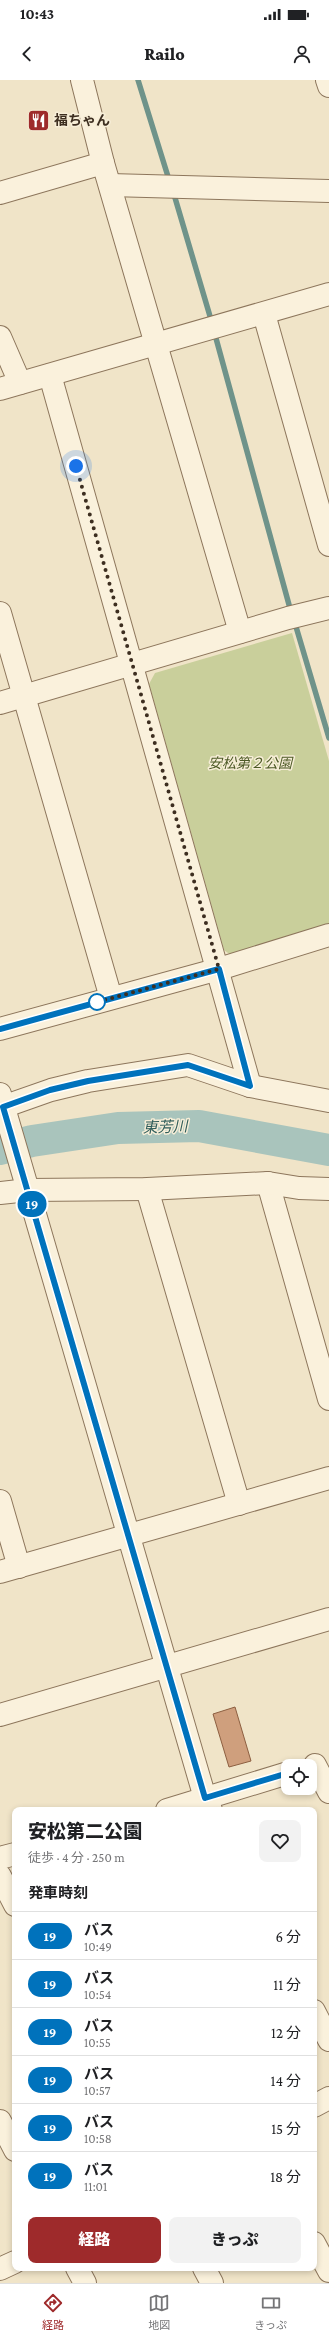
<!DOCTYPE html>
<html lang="ja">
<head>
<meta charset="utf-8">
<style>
	body { margin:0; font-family:"Crimson Pro","Noto Sans JP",serif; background:#f2f2f2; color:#202124; height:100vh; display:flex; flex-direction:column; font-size:15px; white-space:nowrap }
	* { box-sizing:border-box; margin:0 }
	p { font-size:13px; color:#757577 }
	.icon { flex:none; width:22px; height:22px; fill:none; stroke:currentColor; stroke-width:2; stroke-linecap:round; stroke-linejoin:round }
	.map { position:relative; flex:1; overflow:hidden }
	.drawer { position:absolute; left:12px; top:1727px; width:305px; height:464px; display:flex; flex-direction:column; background:#fff; border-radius:8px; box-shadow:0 2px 6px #0003 }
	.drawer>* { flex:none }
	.badge { padding:0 8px; border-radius:13px; font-size:14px; line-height:26px }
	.tools { position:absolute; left:281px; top:1679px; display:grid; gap:8px }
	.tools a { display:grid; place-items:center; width:36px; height:36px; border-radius:8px; background:#fff; box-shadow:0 2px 6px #0003; font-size:20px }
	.you { position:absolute; width:20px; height:20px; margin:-10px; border:3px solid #fff; border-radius:50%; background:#1a73e8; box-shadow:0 0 0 6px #1a73e833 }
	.map>.badge { position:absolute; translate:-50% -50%; box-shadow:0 0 0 2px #fff }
	h2 { padding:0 16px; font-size:15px; line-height:36px }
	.round { display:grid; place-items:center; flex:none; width:42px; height:42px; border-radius:8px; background:#f2f2f2 }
	.headline { display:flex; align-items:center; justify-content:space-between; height:68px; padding:0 16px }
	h1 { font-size:19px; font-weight:800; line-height:30px }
	.action { display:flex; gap:8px; margin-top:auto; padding:8px 16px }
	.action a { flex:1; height:46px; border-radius:8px; background:#9e2a2b; color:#fff; font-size:16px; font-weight:800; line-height:46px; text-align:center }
	.action a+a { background:#f2f2f2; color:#202124 }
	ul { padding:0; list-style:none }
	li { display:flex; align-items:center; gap:12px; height:48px; padding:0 16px; border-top:1px solid #e0e0e0 }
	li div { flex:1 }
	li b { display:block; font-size:15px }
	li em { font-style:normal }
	li .badge { min-width:44px; font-weight:700; text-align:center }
	.status { display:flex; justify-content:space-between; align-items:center; height:28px; padding:0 20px; background:#fff; direction:ltr }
	.status svg { height:11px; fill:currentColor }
	header { display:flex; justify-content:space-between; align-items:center; height:52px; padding:0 16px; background:#fff; font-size:18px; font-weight:800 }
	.dock { display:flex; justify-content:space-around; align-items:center; height:56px; border-top:1px solid #e0e0e0; background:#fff; font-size:11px; color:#757577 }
	.dock a { display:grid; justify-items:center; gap:2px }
	.dock .active { color:#9e2a2b }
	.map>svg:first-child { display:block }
	.green { fill:#c9cf9b }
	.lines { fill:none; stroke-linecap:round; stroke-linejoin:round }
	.stream { stroke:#6f938a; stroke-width:5.5 }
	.river { stroke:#a9c4bc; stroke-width:32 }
	.building { fill:#cf9f7d; stroke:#8d5f41 }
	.minor-casing { stroke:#8d765c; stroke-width:24 }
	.minor { stroke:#faf1dc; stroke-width:22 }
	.line-casing { stroke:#fff; stroke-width:9 }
	.line { stroke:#0072bc; stroke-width:6 }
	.walk { stroke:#3d2e20; stroke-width:4; stroke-dasharray:0 7.2 }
	.stop-dot { fill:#fff; stroke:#0072bc; stroke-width:2 }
	.labels { text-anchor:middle; stroke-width:3; stroke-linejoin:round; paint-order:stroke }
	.poi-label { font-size:14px; font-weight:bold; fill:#3d2e20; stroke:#f7eed8; text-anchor:start }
	.park-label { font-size:14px; font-style:italic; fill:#4d5a26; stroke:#f7eed8 }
	.water-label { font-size:15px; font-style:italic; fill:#2f5d5a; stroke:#f7eed8 }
</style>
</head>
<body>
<div class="status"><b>10:43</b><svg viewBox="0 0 49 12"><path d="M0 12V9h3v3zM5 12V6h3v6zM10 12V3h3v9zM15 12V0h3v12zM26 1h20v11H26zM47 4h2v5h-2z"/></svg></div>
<header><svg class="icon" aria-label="back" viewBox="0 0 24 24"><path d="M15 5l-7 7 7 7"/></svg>Railo<svg class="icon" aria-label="person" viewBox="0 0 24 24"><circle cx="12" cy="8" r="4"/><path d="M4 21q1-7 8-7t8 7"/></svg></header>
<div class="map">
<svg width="329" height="2203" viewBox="0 0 329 2203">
	<rect width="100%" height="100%" fill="#f0e4c8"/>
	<path class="green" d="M 292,553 L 329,681 L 329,848 L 232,876 L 224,870 L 149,604 L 155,593 Z"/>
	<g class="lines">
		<g class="stream">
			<path d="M 138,0 L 170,103"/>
			<path d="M 173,111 L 212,243"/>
			<path d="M 214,251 L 291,532"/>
			<path d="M 294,540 L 329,658"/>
		</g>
		<path class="river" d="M 0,1069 L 32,1061 L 118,1048 L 199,1046 L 329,1070"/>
	</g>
	<path class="building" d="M 235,1627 L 251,1681 L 229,1687 L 213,1634 Z"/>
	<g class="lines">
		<defs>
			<g id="minor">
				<path d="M 82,0 L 103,83 L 240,552"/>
				<path d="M 327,0 L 329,6"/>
				<path d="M 110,105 L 329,111"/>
				<path d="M 0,113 L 103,83"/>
				<path d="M 264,234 L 329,465"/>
				<path d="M 0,257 L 20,303"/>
				<path d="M 50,295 L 250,1006"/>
				<path d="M 0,309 L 329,214"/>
				<path d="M 0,533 L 111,918"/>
				<path d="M 0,623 L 288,538 L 329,528"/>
				<path d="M 0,949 L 219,889 L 329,855"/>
				<path d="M 0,1014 L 205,1718 L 211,1730"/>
				<path d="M 0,1028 L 51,1010 L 88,1001 L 188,985 L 250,1006 L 329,1021"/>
				<path d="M 268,1103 L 329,1319"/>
				<path d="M 147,1109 L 239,1424"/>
				<path d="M 0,1113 L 28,1110 L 147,1109 L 268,1103 L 299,1108 L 329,1109"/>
				<path d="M 0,1421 L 19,1487"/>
				<path d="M 0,1492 L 329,1398"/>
				<path d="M 0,1635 L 329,1539"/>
				<path d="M 315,1685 L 329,1712"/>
				<path d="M 167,1730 L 288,1693"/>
				<path d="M 0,1778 L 15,1774"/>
				<path d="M 0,1796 L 15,1825"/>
				<path d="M 314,1931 L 329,1960"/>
				<path d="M 314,2026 L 329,2018"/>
				<path d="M 0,2041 L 15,2070"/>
				<path d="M 314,2163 L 329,2191"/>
				<path d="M 77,2188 L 85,2203"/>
				<path d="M 204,2188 L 212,2203"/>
				<path d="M 0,2189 L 15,2182"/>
			</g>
		</defs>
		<use href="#minor" class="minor-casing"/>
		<use href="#minor" class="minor"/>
	</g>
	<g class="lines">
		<defs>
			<path id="line" d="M 0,949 L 219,889 L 250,1006 L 188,985 L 88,1001 L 50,1010 L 3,1027 L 205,1718 L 288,1693"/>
		</defs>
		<use href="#line" class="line-casing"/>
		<use href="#line" class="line"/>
		<path class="walk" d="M 76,386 L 219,889 L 97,922"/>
	</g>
	<defs>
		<symbol id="restaurant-square" viewBox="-11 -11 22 22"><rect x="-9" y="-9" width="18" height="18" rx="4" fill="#9e2a2b" stroke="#f7eed8"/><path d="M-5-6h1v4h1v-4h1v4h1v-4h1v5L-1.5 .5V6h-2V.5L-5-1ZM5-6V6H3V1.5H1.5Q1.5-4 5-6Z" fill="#fff"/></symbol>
	</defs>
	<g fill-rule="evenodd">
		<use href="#restaurant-square" x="26" y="28" width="25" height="25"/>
	</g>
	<circle class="stop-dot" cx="97" cy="922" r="8"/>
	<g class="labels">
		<g class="poi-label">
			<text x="54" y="45">福ちゃん</text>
		</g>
		<g class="park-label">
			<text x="250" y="688">安松第２公園</text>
		</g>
		<g class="water-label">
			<text transform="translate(165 1047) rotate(-2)" y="5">東芳川</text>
		</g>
	</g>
</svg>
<div class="tools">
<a><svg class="icon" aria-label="locate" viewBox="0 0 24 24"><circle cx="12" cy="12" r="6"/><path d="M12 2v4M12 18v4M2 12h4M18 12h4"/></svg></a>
</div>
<div class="you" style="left:76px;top:386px"></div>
<b class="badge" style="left:32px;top:1124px;background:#0072bc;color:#fff">19</b>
<section class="drawer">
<div class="headline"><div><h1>安松第二公園</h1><p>徒歩 · 4 分 · 250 m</p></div><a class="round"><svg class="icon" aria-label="heart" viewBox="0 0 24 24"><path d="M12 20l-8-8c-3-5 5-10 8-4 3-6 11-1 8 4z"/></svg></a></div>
<h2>発車時刻</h2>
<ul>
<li><span class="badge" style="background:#0072bc;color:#fff">19</span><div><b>バス</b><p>10:49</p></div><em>6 分</em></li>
<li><span class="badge" style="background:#0072bc;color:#fff">19</span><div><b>バス</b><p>10:54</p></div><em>11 分</em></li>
<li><span class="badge" style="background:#0072bc;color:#fff">19</span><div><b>バス</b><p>10:55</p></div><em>12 分</em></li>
<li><span class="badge" style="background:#0072bc;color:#fff">19</span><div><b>バス</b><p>10:57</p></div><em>14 分</em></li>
<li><span class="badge" style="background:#0072bc;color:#fff">19</span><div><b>バス</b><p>10:58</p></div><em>15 分</em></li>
<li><span class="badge" style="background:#0072bc;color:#fff">19</span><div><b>バス</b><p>11:01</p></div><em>18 分</em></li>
</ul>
<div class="action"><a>経路</a><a>きっぷ</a></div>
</section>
</div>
<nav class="dock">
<a class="active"><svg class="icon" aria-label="directions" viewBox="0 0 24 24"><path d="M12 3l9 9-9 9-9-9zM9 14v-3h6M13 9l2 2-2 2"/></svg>経路</a>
<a><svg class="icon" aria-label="map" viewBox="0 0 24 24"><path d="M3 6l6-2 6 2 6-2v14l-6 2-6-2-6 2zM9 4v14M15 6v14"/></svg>地図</a>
<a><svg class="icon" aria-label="tickets" viewBox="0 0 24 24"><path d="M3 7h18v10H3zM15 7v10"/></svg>きっぷ</a>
</nav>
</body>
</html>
